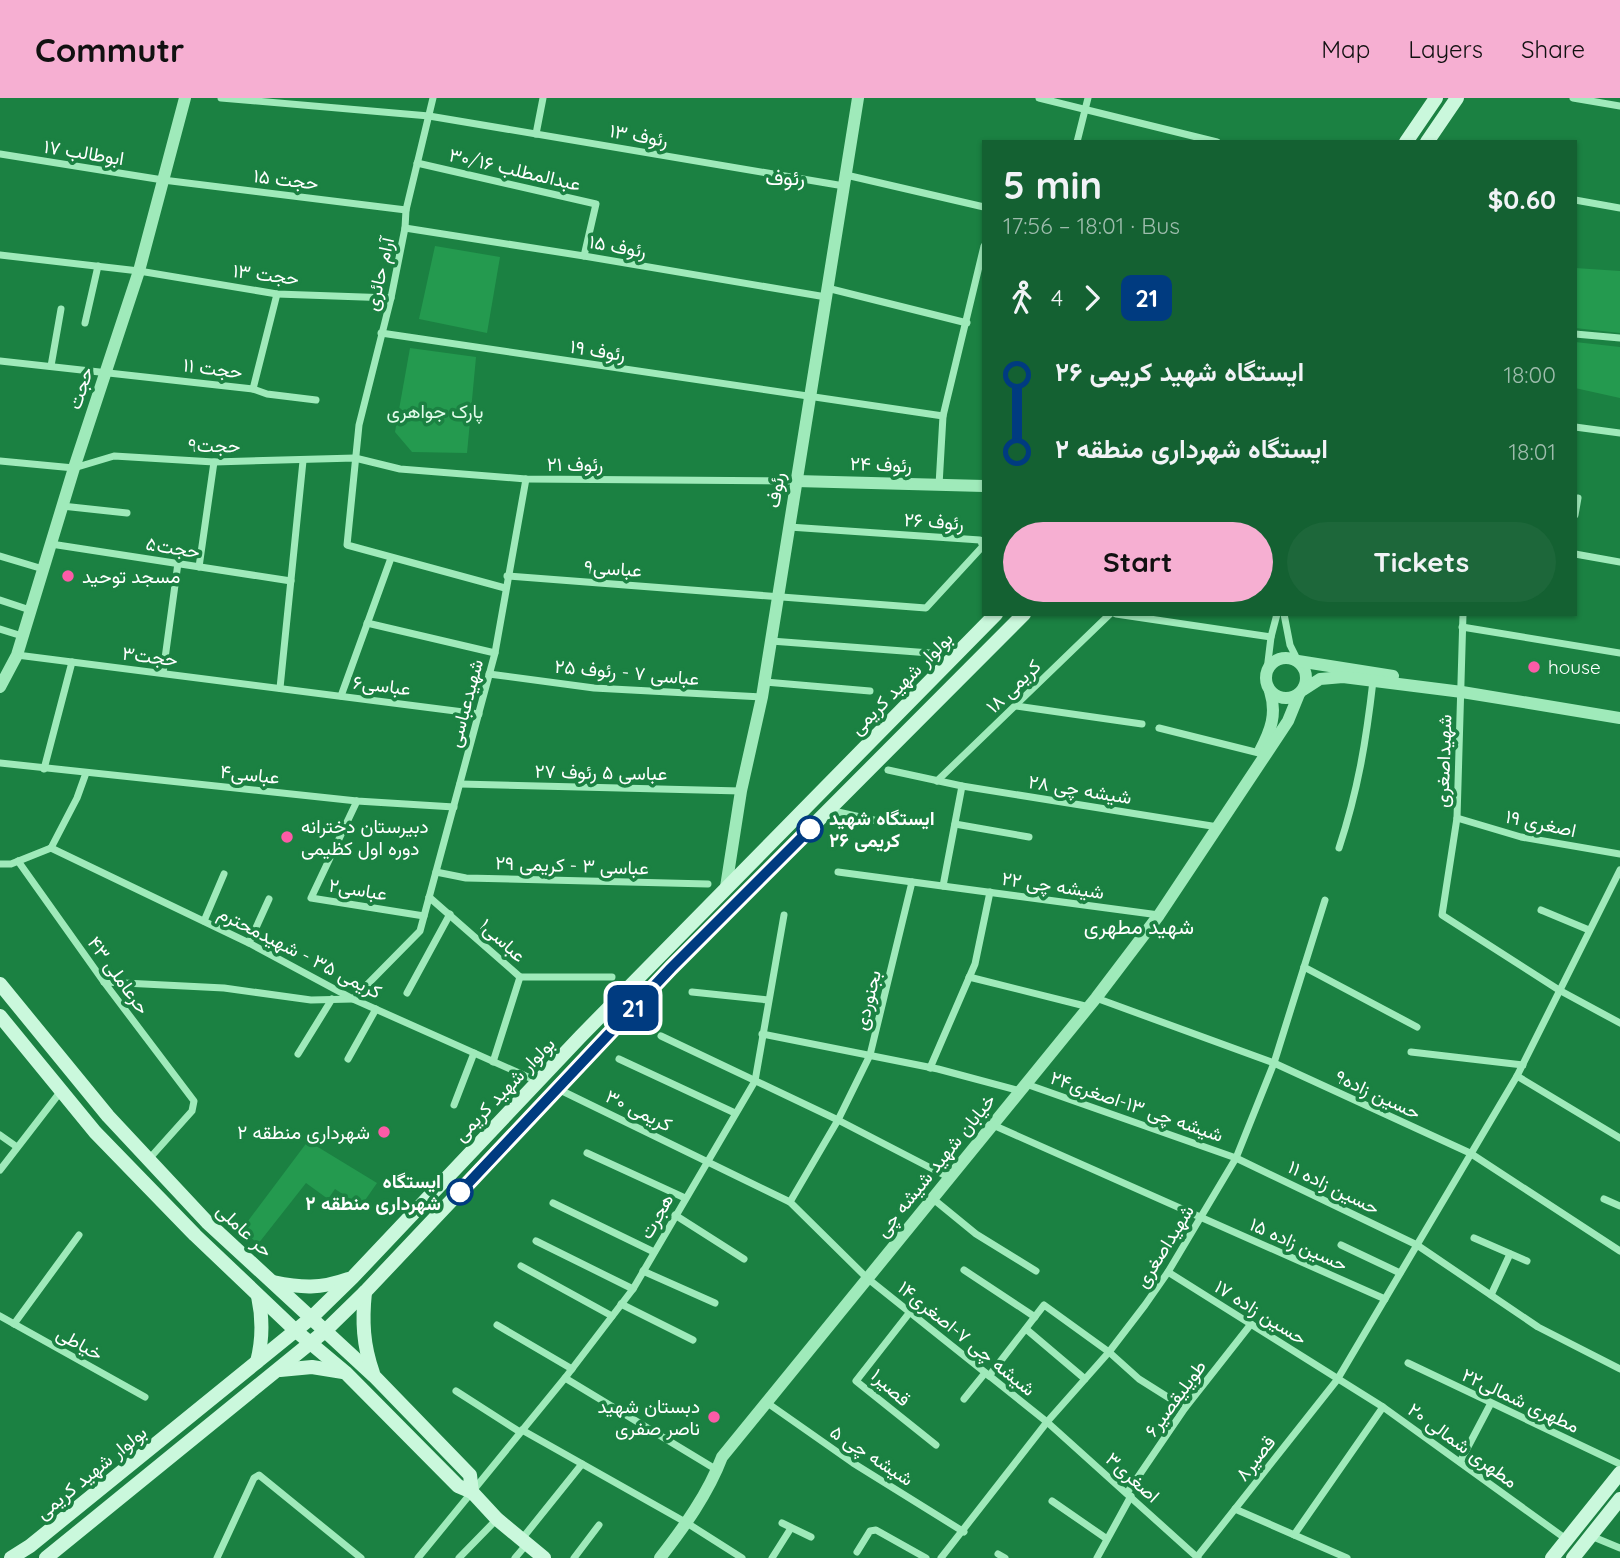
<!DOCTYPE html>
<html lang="en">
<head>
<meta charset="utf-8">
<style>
	body { margin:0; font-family:Quicksand,Vazirmatn,sans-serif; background:#1d673a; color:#f1f3f6; height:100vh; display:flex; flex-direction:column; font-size:26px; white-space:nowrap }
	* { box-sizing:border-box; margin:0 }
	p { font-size:23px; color:#9dbcac }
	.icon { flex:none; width:38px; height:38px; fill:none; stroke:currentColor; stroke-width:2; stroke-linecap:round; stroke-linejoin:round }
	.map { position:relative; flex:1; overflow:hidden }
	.sheet { position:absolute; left:982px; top:42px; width:595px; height:476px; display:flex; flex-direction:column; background:#146132; border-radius:0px; box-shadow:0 2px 5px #0004 }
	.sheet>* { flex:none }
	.badge { padding:0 14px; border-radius:10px; font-size:24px; line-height:46px }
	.map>.badge { position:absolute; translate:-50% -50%; box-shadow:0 0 0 4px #fff }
	.legs { display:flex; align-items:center; gap:10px; height:77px; padding:0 21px; font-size:23px }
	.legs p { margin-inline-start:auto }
	.overview { display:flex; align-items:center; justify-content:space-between; height:119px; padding:0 21px }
	h1 { font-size:38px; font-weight:800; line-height:52px }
	.cta { display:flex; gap:14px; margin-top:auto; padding:14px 21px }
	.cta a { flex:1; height:80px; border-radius:42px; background:#f6afd2; color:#111; font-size:28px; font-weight:800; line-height:80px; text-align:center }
	.cta a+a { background:#1d673a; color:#f1f3f6 }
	ul { padding:0 21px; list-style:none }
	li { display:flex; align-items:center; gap:24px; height:77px; font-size:26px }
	li i { display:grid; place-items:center; width:10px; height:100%; margin:0 9px; background:currentColor }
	li i::after { content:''; width:18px; height:18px; margin:-9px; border:5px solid; border-radius:50%; background:#146132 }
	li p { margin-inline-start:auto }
	li:first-child i { background:linear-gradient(#0000 50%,currentColor 0) }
	li:last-child i { background:linear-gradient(currentColor 50%,#0000 0) }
	header { display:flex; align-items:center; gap:42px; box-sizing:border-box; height:98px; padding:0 35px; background:#f6afd2; color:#111 }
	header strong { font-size:33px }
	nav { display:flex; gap:38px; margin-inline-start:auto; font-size:24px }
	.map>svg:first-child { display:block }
	.green { fill:#249a4f }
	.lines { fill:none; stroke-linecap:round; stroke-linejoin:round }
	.minor { stroke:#9feaba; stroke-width:7 }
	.tertiary { stroke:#9feaba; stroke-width:12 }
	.secondary { stroke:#caf8dc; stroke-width:14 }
	.line-1-casing { stroke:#fff; stroke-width:16 }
	.line-1 { stroke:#003b80; stroke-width:10 }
	.poi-dot { fill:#fc5ba7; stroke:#1b8142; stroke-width:2.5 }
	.stop-1-dot { fill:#fff; stroke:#003b80; stroke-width:3.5 }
	.labels { text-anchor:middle; stroke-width:7; stroke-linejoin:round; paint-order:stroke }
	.street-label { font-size:19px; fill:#fff; stroke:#1b8142 }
	.park-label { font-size:19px; fill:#e1fcea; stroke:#1b8142 }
	.poi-label { font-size:19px; fill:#fff; stroke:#1b8142; text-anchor:start }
	.stop-label { font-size:19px; font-weight:bold; fill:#fff; stroke:#1b8142; text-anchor:start }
	.neighbourhood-label { font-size:21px; fill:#fff; stroke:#1b8142 }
</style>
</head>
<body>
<header>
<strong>Commutr</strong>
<nav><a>Map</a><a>Layers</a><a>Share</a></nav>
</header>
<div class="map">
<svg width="1620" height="1460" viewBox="0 0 1620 1460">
	<rect width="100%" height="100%" fill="#1b8142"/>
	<g class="green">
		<path d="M 435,148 L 500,159 L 487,235 L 419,221 Z"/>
		<path d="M 1575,170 L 1620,173 L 1620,235 L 1575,230 Z"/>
		<path d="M 1575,244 L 1620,249 L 1620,300 L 1575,290 Z"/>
		<path d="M 410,250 L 476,259 L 467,355 L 412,354 L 395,334 Z"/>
		<path d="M 308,1043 L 377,1085 L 361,1108 L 335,1091 L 328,1101 L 306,1085 L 258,1146 L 242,1131 Z"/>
	</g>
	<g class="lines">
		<g class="minor">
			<path d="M 221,0 L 429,18 L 844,88"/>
			<path d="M 433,0 L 406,112 L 405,130 L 391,200 L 359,327 L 347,447 L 505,490"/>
			<path d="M 1039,0 L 1217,44"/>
			<path d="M 1573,0 L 1620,8"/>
			<path d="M 536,36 L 543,0"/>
			<path d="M 1077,44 L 1088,0"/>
			<path d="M 0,56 L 163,82 L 406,112"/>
			<path d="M 417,65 L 596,106 L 584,158"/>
			<path d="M 846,77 L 984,109"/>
			<path d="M 1575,102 L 1620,110"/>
			<path d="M 405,130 L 584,158 L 826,199"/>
			<path d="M 0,157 L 139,173 L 277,196 L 391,200"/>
			<path d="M 827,190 L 967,225"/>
			<path d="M 85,225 L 98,168"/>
			<path d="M 381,235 L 943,318"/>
			<path d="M 1575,236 L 1620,240"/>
			<path d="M 0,263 L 253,291 L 267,296 L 316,302"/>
			<path d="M 51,268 L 61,211"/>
			<path d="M 253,291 L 277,196"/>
			<path d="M 1575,329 L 1620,335"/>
			<path d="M 0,363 L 74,370 L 114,358 L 214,364 L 355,360 L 400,371 L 526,381 L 796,383"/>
			<path d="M 939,387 L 943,318 L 984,148"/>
			<path d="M 62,408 L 127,415"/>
			<path d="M 1575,417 L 1578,400"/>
			<path d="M 51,446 L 291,483"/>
			<path d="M 1575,456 L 1620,464"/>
			<path d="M 0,458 L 43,471"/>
			<path d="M 199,469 L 214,364"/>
			<path d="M 507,478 L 926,510 L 983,448 L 980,442 L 789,429"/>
			<path d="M 0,502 L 30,512"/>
			<path d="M 1116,516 L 1271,539"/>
			<path d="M 1284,516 L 1290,547 L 1298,563"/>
			<path d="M 1463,516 L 1457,720 L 1442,817 L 1559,892 L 1620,925"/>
			<path d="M 367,525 L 495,555"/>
			<path d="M 1462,529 L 1620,555"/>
			<path d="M 0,531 L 22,538"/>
			<path d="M 771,543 L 930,555"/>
			<path d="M 17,557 L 479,616"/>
			<path d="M 1267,572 L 1271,539 L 1277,516"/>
			<path d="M 163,575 L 178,465"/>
			<path d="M 489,576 L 594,590 L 762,599"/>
			<path d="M 765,584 L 870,593"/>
			<path d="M 280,590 L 303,363"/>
			<path d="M 341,598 L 391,460"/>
			<path d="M 1016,608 L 1142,626"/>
			<path d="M 1159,630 L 1259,655"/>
			<path d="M 0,665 L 357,703 L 454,709"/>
			<path d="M 44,671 L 72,564"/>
			<path d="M 888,672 L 962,688 L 1218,729"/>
			<path d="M 937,683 L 1110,516"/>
			<path d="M 460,686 L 741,693"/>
			<path d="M 357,703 L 311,800 L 424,818"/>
			<path d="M 829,712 L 878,723"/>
			<path d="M 1457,720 L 1521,739 L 1620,756"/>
			<path d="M 955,726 L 1029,739"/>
			<path d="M 51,750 L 249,845 L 353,901 L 537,983"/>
			<path d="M 51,750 L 77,700 L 86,675"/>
			<path d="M 1339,750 C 1358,692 1366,644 1373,583"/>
			<path d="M 18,763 L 104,884 L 194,1003 L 192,1013 L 149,1061"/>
			<path d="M 0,766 L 11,766 L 51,750"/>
			<path d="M 436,774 L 466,780 L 708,786"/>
			<path d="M 838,774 L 1159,817"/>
			<path d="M 943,788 L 962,688"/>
			<path d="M 429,799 L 520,879 L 493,964"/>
			<path d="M 1541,812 L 1589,832"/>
			<path d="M 204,823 L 224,776"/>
			<path d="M 249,845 L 269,801"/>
			<path d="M 1304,869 L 1417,929"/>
			<path d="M 520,879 L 612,879"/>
			<path d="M 969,879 L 1089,909"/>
			<path d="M 104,884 L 224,890 L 311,902 L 353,901 L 420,833 L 495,555 L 526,381"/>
			<path d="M 692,894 L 768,902"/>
			<path d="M 407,895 L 450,816"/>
			<path d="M 1096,900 L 1274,965 L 1470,1055 L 1620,1153"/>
			<path d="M 762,936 L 938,971 L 1020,993"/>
			<path d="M 661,938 L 838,1022 L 950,1080"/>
			<path d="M 1411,954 L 1523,967"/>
			<path d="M 298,956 L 332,901"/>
			<path d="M 348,961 L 376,911"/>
			<path d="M 619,961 L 735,1015"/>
			<path d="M 930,970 L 975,866 L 990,794"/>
			<path d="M 1517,978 L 1620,1040"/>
			<path d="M 1026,986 L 1236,1060 L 1417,1147 L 1538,1229 L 1620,1271"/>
			<path d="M 558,991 L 790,1104 L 867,1180 L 1047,1324 L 1198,1460"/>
			<path d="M 454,1007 L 474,955"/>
			<path d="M 993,1027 L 1385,1201"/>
			<path d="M 0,1037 L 17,1049"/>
			<path d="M 587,1055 L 685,1100"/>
			<path d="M 0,1072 L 61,993"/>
			<path d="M 932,1100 L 976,1136 L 1036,1173"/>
			<path d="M 1604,1101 L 1620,1108"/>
			<path d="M 790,1104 L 838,1022 L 870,957 L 912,784"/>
			<path d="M 553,1105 L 654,1154"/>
			<path d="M 675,1117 L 744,1161"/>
			<path d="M 1474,1140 L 1527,1163"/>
			<path d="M 536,1143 L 633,1191"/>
			<path d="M 1341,1147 L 1400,1175"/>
			<path d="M 521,1168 L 612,1218"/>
			<path d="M 964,1172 L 1035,1219"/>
			<path d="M 643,1173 L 715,1205"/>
			<path d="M 1168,1174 L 1383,1309 L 1566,1441"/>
			<path d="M 1491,1197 L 1510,1156"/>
			<path d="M 621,1206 L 693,1242"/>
			<path d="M 910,1214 L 856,1283 L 936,1347"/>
			<path d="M 0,1218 L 145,1299"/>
			<path d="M 14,1226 L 79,1137"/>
			<path d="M 497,1227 L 572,1271"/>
			<path d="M 1026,1231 L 1085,1281"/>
			<path d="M 1408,1265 L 1620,1366"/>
			<path d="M 989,1278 L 1044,1207 L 1109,1254 L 1139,1281 L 1185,1310"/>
			<path d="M 565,1280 L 717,1372"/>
			<path d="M 456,1293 L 520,1334"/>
			<path d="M 964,1301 L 985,1275"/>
			<path d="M 766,1304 L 853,1365 L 964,1434"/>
			<path d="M 522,1332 L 687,1425 L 742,1460"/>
			<path d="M 1460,1364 L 1491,1305"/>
			<path d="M 1127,1395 L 1185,1310 L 1251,1226"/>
			<path d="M 1052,1403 L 1107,1441"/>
			<path d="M 1235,1411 L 1347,1460"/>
			<path d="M 782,1425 L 811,1439"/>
			<path d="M 1294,1437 L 1383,1309"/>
			<path d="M 1591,1438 L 1620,1450"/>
			<path d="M 521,1442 L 582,1366"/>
			<path d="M 857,1454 L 870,1433 L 876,1432 L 926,1460"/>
			<path d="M 998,1456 L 1005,1460"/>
			<path d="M 1197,1459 L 1337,1282 L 1517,978 L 1620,772"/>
			<path d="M 217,1460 L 254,1380 L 259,1377 L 361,1460"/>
			<path d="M 418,1460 L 565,1280 L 633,1191 L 755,983 L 784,817"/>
			<path d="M 459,1460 L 497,1421"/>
			<path d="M 515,1460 L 526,1447"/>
			<path d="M 574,1460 L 599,1427"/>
			<path d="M 772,1460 L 791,1430"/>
			<path d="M 941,1460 L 1047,1324 L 1109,1254 L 1145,1207 L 1168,1174 L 1236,1060 L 1274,965 L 1325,802"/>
			<path d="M 1097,1460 L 1131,1398"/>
		</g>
		<g class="tertiary">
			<path d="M 796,383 L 984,388"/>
			<circle cx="1286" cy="580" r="20"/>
			<path d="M 1298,563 L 1393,578"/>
			<path d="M 0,589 L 17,557 L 74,370 L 139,173 L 185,0"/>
			<path d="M 1303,592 L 1320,581 L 1343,579 L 1462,594 L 1620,620"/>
			<path d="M 1260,653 C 1271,632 1277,616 1270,593"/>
			<path d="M 726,789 L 741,693 L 762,599 L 858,0"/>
			<path d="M 660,1460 C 684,1429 708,1396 722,1359 L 1096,900 L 1159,817 L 1288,623 L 1299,596"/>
		</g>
		<g class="secondary">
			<path d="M 1406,44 L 1436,0"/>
			<path d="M 1427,44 L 1457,0"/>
			<path d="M 0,886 L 108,1018 L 207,1124 L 374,1278 L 470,1377 L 472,1394"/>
			<path d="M 0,918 L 95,1034 L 195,1137 L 296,1233 L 345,1274 L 458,1388 L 472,1394 L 497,1421 L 544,1460"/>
			<path d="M 273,1184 C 302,1190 320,1191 348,1181"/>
			<path d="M 365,1194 C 362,1223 363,1247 373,1275"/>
			<path d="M 257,1264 C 263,1241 263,1221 258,1198"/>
			<path d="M 280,1272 L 312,1269 L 343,1274"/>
			<path d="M 11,1460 L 30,1448 L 311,1220 L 353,1179 L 581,938 L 996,516"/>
			<path d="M 46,1460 L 325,1233 L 365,1194 L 671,870 L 1024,516"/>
			<path d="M 1552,1460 L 1620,1375"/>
			<path d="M 1573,1460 L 1620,1401"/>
		</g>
	</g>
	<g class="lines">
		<defs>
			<path id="line-1" d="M 460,1094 L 671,870 L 810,731"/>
		</defs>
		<use href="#line-1" class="line-1-casing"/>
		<use href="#line-1" class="line-1"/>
	</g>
	<g class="poi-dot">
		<circle cx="68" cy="478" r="7"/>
		<circle cx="1534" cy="569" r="7"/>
		<circle cx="287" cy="739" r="7"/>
		<circle cx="384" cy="1034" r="7"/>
		<circle cx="714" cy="1319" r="7"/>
	</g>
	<g class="stop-1-dot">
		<circle cx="810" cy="731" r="12"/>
		<circle cx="460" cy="1094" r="12"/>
	</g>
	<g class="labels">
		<g class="street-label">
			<text transform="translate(639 37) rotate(10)" y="7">رئوف ۱۳</text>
			<text transform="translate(84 54) rotate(9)" y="7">ابوطالب ۱۷</text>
			<text transform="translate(515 71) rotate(13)" y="7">عبدالمطلب ۳۰/۱۶</text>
			<text transform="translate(286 81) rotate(7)" y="7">حجت ۱۵</text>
			<text transform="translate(618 148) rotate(10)" y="7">رئوف ۱۵</text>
			<text transform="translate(266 176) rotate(7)" y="7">حجت ۱۳</text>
			<text transform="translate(379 176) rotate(-77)" y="7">آرام حائری</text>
			<text transform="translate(598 252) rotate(9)" y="7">رئوف ۱۹</text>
			<text transform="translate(213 270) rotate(7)" y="7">حجت ۱۱</text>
			<text transform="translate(80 290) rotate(-72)" y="7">حجت</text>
			<text transform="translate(214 347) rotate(1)" y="7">حجت۹</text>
			<text x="575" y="373">رئوف ۲۱</text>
			<text transform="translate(881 366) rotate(2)" y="7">رئوف ۲۴</text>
			<text transform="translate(775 392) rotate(-81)" y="7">رئوف</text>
			<text transform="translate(934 423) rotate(4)" y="7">رئوف ۲۶</text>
			<text transform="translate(173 449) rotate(9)" y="7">حجت۵</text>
			<text transform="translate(613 470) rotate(4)" y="7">عباسی۹</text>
			<text transform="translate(150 558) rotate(7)" y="7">حجت۳</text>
			<text transform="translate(627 574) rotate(5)" y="7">عباسی ۷ - رئوف ۲۵</text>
			<text transform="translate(901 585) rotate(-45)" y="7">بولوار شهید کریمی</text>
			<text transform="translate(382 587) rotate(7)" y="7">عباسی۶</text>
			<text transform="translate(1013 588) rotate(-44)" y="7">کریمی ۱۸</text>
			<text transform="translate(465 605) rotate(-75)" y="7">شهیدعباسی</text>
			<text transform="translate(1443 663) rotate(-88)" y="7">شهیداصغری</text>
			<text transform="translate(601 674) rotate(1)" y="7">عباسی ۵ رئوف ۲۷</text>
			<text transform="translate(250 676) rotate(6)" y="7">عباسی۴</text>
			<text transform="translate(1080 691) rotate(9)" y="7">شیشه چی ۲۸</text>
			<text transform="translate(1541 725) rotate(12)" y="7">اصغری ۱۹</text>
			<text transform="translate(572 767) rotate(2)" y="7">عباسی ۳ - کریمی ۲۹</text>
			<text transform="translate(1053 787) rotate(8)" y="7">شیشه چی ۲۲</text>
			<text transform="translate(358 791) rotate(9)" y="7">عباسی۲</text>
			<text transform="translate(503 842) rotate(42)" y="7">عباسی۱</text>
			<text transform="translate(300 854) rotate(27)" y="7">کریمی ۳۵ - شهیدمحترم</text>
			<text transform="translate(119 877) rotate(54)" y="7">حرعاملی ۴۳</text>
			<text transform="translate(867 902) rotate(-76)" y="7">بجنوردی</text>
			<text transform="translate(504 991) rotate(-46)" y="7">بولوار شهید کریمی</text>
			<text transform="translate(1378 996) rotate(25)" y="7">حسین زاده۹</text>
			<text transform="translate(1137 1008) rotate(19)" y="7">شیشه چی ۱۳-اصغری۲۴</text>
			<text transform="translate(639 1012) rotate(26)" y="7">کریمی ۳۰</text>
			<text transform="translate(935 1067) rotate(-51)" y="7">خیابان شهید شیشه چی</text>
			<text transform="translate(1334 1089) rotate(26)" y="7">حسین زاده ۱۱</text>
			<text transform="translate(656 1118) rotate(-60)" y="7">هجرت</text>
			<text transform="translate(245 1132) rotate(43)" y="7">حر عاملی</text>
			<text transform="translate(1299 1146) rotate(24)" y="7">حسین زاده ۱۵</text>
			<text transform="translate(1164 1148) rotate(-58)" y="7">شهیداصغری</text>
			<text transform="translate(1261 1214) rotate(32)" y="7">حسین زاده ۱۷</text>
			<text transform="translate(967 1240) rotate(39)" y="7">شیشه چی ۷-اصغری۱۴</text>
			<text transform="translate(80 1245) rotate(29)" y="7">خیاطی</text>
			<text transform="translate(891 1289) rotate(42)" y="7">قصیر۱</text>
			<text transform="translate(1175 1300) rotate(-54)" y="7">طویلیقصیر۶</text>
			<text transform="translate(1521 1302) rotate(25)" y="7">مطهری شمالی۲۲</text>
			<text transform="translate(1463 1347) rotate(36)" y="7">مطهری شمالی ۲۰</text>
			<text transform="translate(872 1357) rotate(33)" y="7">شیشه چی ۵</text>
			<text transform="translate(1255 1360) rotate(-52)" y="7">قصیر۸</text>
			<text transform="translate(91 1374) rotate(-39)" y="7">بولوار شهید کریمی</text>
			<text transform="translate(1133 1379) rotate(42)" y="7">اصغری۳</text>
		</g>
		<g class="park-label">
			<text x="435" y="320">پارک جواهری</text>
		</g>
		<g class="poi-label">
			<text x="82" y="485">مسجد توحید</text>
			<text x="1548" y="576">house</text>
			<text x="301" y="735">دبیرستان دخترانه<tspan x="301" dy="22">دوره اول کظیمی</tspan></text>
			<text x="370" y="1041" text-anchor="end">شهرداری منطقه ۲</text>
			<text x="700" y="1315" text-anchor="end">دبستان شهید<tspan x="700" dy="22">ناصر صفری</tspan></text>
		</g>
		<g class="stop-label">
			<text x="829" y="727">ایستگاه شهید<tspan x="829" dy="22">کریمی ۲۶</tspan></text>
			<text x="441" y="1090" text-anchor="end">ایستگاه<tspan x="441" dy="22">شهرداری منطقه ۲</tspan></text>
		</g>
		<g class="neighbourhood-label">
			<text x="785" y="87">رئوف</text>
			<text x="1139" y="836">شهید مطهری</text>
		</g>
	</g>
</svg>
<b class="badge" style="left:633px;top:910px;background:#003b80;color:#fff">21</b>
<section class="sheet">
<div class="overview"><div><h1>5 min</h1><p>17:56 – 18:01 · Bus</p></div><b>$0.60</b></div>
<div class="legs"><svg class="icon" aria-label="walk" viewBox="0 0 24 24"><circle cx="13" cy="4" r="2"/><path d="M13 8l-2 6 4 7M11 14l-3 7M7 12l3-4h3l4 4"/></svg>4<svg class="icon" aria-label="forward" viewBox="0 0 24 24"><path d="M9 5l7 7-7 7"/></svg><b class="badge" style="background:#003b80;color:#fff">21</b></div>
<ul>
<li><i style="color:#003b80"></i><b>ایستگاه شهید کریمی ۲۶</b><p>18:00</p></li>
<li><i style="color:#003b80"></i><b>ایستگاه شهرداری منطقه ۲</b><p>18:01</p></li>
</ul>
<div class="cta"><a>Start</a><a>Tickets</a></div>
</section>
</div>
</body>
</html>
